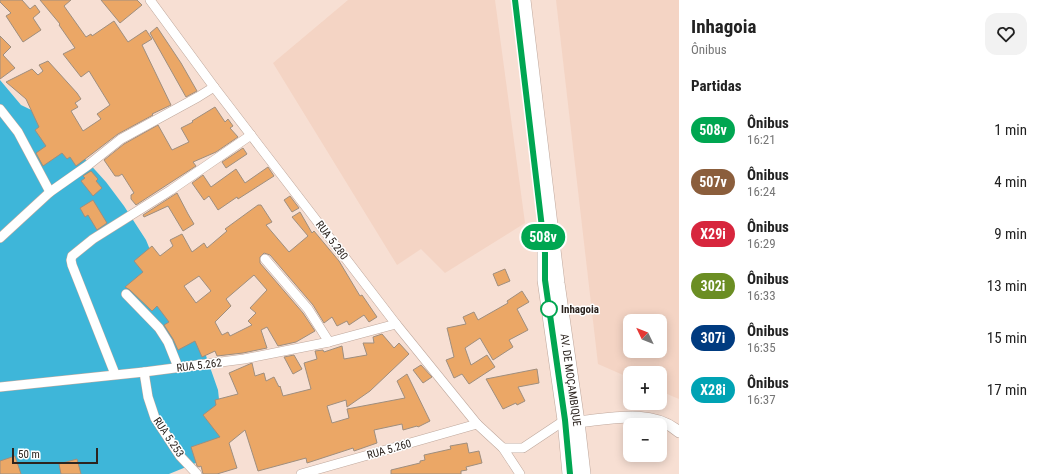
<!DOCTYPE html>
<html lang="pt">
<head>
<meta charset="utf-8">
<style>
	body { margin:0; font-family:"Roboto Condensed",sans-serif; background:#f2f2f2; color:#222; height:100vh; display:flex; flex-direction:column; font-size:15px; white-space:nowrap }
	* { box-sizing:border-box; margin:0 }
	p { font-size:13px; color:#767676 }
	.icon { flex:none; width:22px; height:22px; fill:none; stroke:currentColor; stroke-width:2; stroke-linecap:round; stroke-linejoin:round }
	.map { position:relative; flex:1; overflow:hidden }
	.sheet { display:flex; flex-direction:column; background:#fff; width:360px }
	.sheet>* { flex:none }
	.badge { padding:0 8px; border-radius:13px; font-size:14px; line-height:26px }
	.needle { width:26px; rotate:313deg }
	.tools { position:absolute; left:623px; top:314px; display:grid; gap:8px }
	.tools a { display:grid; place-items:center; width:44px; height:44px; border-radius:8px; background:#fff; box-shadow:0 2px 10px #0003; font-size:20px }
	.scale { position:absolute; left:12px; bottom:10px; width:86px; box-sizing:border-box; padding-left:4px; border:2px solid #2c241f; border-top:0; font-size:11px; line-height:14px; white-space:nowrap; color:#2c241f; -webkit-text-stroke:3px #fff; paint-order:stroke }
	.map>.badge { position:absolute; translate:-50% -50%; box-shadow:0 0 0 2px #fff }
	h2 { padding:0 12px; font-size:15px; line-height:36px }
	.round { display:grid; place-items:center; flex:none; width:42px; height:42px; border-radius:12px; background:#f2f2f2 }
	.summary { display:flex; align-items:center; justify-content:space-between; height:68px; padding:0 12px }
	h1 { font-size:19px; font-weight:700; line-height:30px }
	ul { padding:0; list-style:none }
	li { display:flex; align-items:center; gap:12px; height:52px; padding:0 12px }
	li div { flex:1 }
	li b { display:block; font-size:15px }
	li em { font-style:normal }
	li .badge { min-width:44px; font-weight:700; text-align:center }
	main { display:flex; flex:1; min-height:0 }
	.map>svg:first-child { display:block }
	.built { fill:#f4d4c4; fill-rule:evenodd }
	.water { fill:#3eb6d9 }
	.building { fill:#eba766; stroke:#9f8e7e; fill-rule:evenodd }
	.lines { fill:none; stroke-linecap:round; stroke-linejoin:round }
	.minor-casing { stroke:#bfa89d; stroke-width:10 }
	.tertiary-casing { stroke:#bfa89d; stroke-width:12 }
	.trunk-casing { stroke:#bfa89d; stroke-width:16 }
	.minor { stroke:#fff; stroke-width:9 }
	.tertiary { stroke:#fff; stroke-width:11 }
	.trunk { stroke:#fff; stroke-width:15 }
	.line-casing { stroke:#fff; stroke-width:9 }
	.line { stroke:#00a651; stroke-width:6 }
	.stop-dot { fill:#fff; stroke:#00a651; stroke-width:2 }
	.labels { text-anchor:middle; stroke-width:3; stroke-linejoin:round; paint-order:stroke }
	.street-label { font-size:11px; fill:#2c241f; stroke:#fff }
	.stop-label { font-size:11px; font-weight:bold; fill:#2c241f; stroke:#fff; text-anchor:start }
</style>
</head>
<body>
<main>
<div class="map">
<svg width="679" height="474" viewBox="0 0 679 474">
	<rect width="100%" height="100%" fill="#f7dfd3"/>
	<g class="built">
		<path d="M 348,0 L 495,0 L 525,223 L 445,273 L 421,249 L 397,265 L 273,63 Z"/>
		<path d="M 556,0 L 679,0 L 679,399 L 660,391 L 660,373 L 630,373 L 630,378 L 598,364 ZM 630,321 L 660,321 L 660,351 L 630,351 Z"/>
	</g>
	<path class="water" d="M 0,80 L 21,105 L 48,118 L 106,182 L 124,206 L 146,240 L 172,303 L 204,350 L 218,390 L 224,445 L 208,458 L 169,474 L 0,474 Z"/>
	<g class="building">
		<path d="M 0,0 L 22,0 L 30,9 L 35,5 L 40,12 L 33,18 L 41,30 L 23,42 L 6,16 L 11,13 L 0,2 Z"/>
		<path d="M 40,0 L 71,0 L 64,6 L 86,37 L 91,34 L 92,36 L 114,21 L 128,42 L 146,30 L 152,39 L 142,45 L 171,105 L 152,114 L 153,115 L 118,134 L 76,166 L 70,157 L 67,159 L 62,153 L 43,166 L 36,153 L 46,146 L 35,130 L 39,127 L 26,99 L 6,82 L 32,69 L 38,75 L 43,71 L 39,65 L 48,61 L 77,93 L 81,99 L 75,103 L 78,107 L 71,111 L 83,131 L 101,119 L 97,114 L 110,105 L 89,71 L 81,77 L 63,54 L 75,48 L 59,25 L 60,24 Z"/>
		<path d="M 101,0 L 137,0 L 142,5 L 120,23 Z"/>
		<path d="M 157,27 L 181,63 L 197,91 L 186,97 L 150,33 Z"/>
		<path d="M 0,36 L 11,47 L 3,55 L 15,68 L 0,79 Z"/>
		<path d="M 215,107 L 225,122 L 228,119 L 233,126 L 230,128 L 238,137 L 216,152 L 193,162 L 196,166 L 136,205 L 131,199 L 131,195 L 134,193 L 122,174 L 119,176 L 115,176 L 104,160 L 124,144 L 158,125 L 172,150 L 189,142 L 181,128 L 193,122 L 192,121 Z"/>
		<path d="M 243,148 L 247,154 L 226,168 L 222,162 Z"/>
		<path d="M 268,167 L 274,176 L 238,199 L 237,197 L 218,210 L 209,196 L 204,200 L 192,183 L 203,175 L 211,187 L 236,169 L 245,183 Z"/>
		<path d="M 91,171 L 98,179 L 96,181 L 102,188 L 93,196 L 81,181 L 85,178 L 83,176 Z"/>
		<path d="M 177,193 L 188,214 L 194,224 L 183,231 L 168,206 L 144,217 L 143,215 Z"/>
		<path d="M 290,196 L 299,208 L 292,212 L 284,200 Z"/>
		<path d="M 93,200 L 107,223 L 97,230 L 88,215 L 85,217 L 80,208 Z"/>
		<path d="M 258,205 L 261,205 L 272,222 L 266,225 L 289,252 L 308,236 L 292,217 L 300,212 L 312,233 L 314,231 L 339,261 L 360,296 L 362,295 L 377,317 L 369,322 L 364,315 L 349,325 L 347,321 L 337,326 L 332,317 L 324,323 L 313,305 L 270,255 L 264,253 L 260,257 L 260,263 L 303,313 L 315,331 L 296,342 L 278,346 L 267,327 L 261,330 L 267,348 L 243,353 L 217,356 L 215,351 L 202,357 L 195,341 L 178,350 L 173,339 L 164,325 L 169,322 L 157,306 L 152,311 L 130,290 L 125,287 L 143,272 L 134,261 L 152,246 L 160,256 L 173,246 L 170,240 L 182,234 L 192,252 L 204,243 L 207,248 L 227,231 L 225,229 ZM 254,275 L 267,290 L 250,308 L 256,313 L 248,321 L 252,325 L 230,336 L 228,332 L 222,335 L 215,322 L 231,306 L 226,299 ZM 199,276 L 211,291 L 196,303 L 184,286 Z"/>
		<path d="M 505,269 L 510,281 L 498,286 L 493,274 Z"/>
		<path d="M 522,291 L 529,302 L 517,309 L 528,330 L 509,340 L 513,347 L 493,360 L 480,338 L 465,348 L 471,365 L 487,355 L 495,367 L 469,384 L 462,374 L 454,378 L 446,360 L 454,357 L 447,328 L 466,324 L 463,317 L 474,312 L 478,320 L 508,303 L 507,301 Z"/>
		<path d="M 382,334 L 394,348 L 399,343 L 409,354 L 370,391 L 347,407 L 346,400 L 327,406 L 332,423 L 349,418 L 347,409 L 405,398 L 397,381 L 407,374 L 430,421 L 418,427 L 417,426 L 403,430 L 402,424 L 374,430 L 377,443 L 354,451 L 353,448 L 307,463 L 306,458 L 258,471 L 245,430 L 229,443 L 237,468 L 217,474 L 203,474 L 201,466 L 199,467 L 197,466 L 191,447 L 220,437 L 203,415 L 216,405 L 215,400 L 238,394 L 229,373 L 252,363 L 255,376 L 264,373 L 266,381 L 274,377 L 279,387 L 280,386 L 283,396 L 311,389 L 304,363 L 317,359 L 315,351 L 323,350 L 324,352 L 342,346 L 344,359 L 367,355 L 363,343 L 374,343 L 373,337 Z"/>
		<path d="M 294,355 L 302,369 L 293,374 L 284,357 Z"/>
		<path d="M 421,365 L 432,377 L 423,383 L 413,370 Z"/>
		<path d="M 537,369 L 539,383 L 518,387 L 525,401 L 517,405 L 516,403 L 503,409 L 486,379 Z"/>
		<path d="M 467,443 L 469,453 L 479,451 L 482,463 L 466,467 L 467,470 L 461,471 L 461,474 L 391,474 L 391,470 L 420,463 L 420,461 L 425,460 L 424,455 L 451,449 L 450,446 Z"/>
		<path d="M 15,456 L 21,474 L 0,474 L 0,461 Z"/>
		<path d="M 77,459 L 81,474 L 61,474 L 59,464 Z"/>
	</g>
	<g class="lines">
		<defs>
			<g id="minor">
				<path d="M 150,0 L 214,87 L 396,324 L 477,424 L 503,448 L 520,474"/>
				<path d="M 0,109 L 18,132 L 50,192"/>
				<path d="M 0,238 L 50,192 L 87,166 L 121,139 L 198,97 L 214,87"/>
				<path d="M 265,259 L 308,309 L 329,342"/>
				<path d="M 126,294 L 159,328 L 168,342 L 178,367"/>
				<path d="M 144,372 L 148,397 L 155,418 L 180,456 L 197,474"/>
				<path d="M 115,374 L 72,265 L 71,260 L 72,256 L 93,239 L 171,190 L 251,135"/>
				<path d="M 0,387 L 144,372 L 244,359 L 329,342 L 396,324"/>
				<path d="M 503,448 L 523,448 L 565,420"/>
				<path d="M 301,474 L 477,424"/>
			</g>
			<path id="tertiary" d="M 570,421 L 577,422 C 609,419 652,408 679,432"/>
			<g id="trunk">
				<path d="M 523,0 L 557,283 L 577,422 L 583,474"/>
				<path d="M 545,249 L 545,280 L 565,420 L 570,474"/>
			</g>
		</defs>
		<use href="#minor" class="minor-casing"/>
		<use href="#tertiary" class="tertiary-casing"/>
		<use href="#trunk" class="trunk-casing"/>
		<use href="#minor" class="minor"/>
		<use href="#tertiary" class="tertiary"/>
		<use href="#trunk" class="trunk"/>
	</g>
	<g class="lines">
		<defs>
			<path id="line" d="M 515,0 L 545,253 L 545,280 L 565,420 L 570,474"/>
		</defs>
		<use href="#line" class="line-casing"/>
		<use href="#line" class="line"/>
	</g>
	<circle class="stop-dot" cx="549" cy="309" r="8"/>
	<g class="labels">
		<g class="street-label">
			<text transform="translate(332 240) rotate(53)" y="4">RUA 5.280</text>
			<text transform="translate(199 365) rotate(-7)" y="4">RUA 5.262</text>
			<text transform="translate(571 380) rotate(82)" y="4">AV. DE MOÇAMBIQUE</text>
			<text transform="translate(169 437) rotate(56)" y="4">RUA 5.253</text>
			<text transform="translate(389 449) rotate(-16)" y="4">RUA 5.260</text>
		</g>
		<g class="stop-label">
			<text x="561" y="313">Inhagoia</text>
		</g>
	</g>
</svg>
<div class="tools">
<a><svg class="needle" viewBox="-14 -14 28 28"><path d="M0-13l5 13h-10z" fill="#e53935"/><path d="M0 13l5-13h-10z" fill="#767676"/></svg></a>
<a>+</a>
<a>−</a>
</div>
<div class="scale">50 m</div>
<b class="badge" style="left:543px;top:237px;background:#00a651;color:#fff">508v</b>
</div>
<section class="sheet">
<div class="summary"><div><h1>Inhagoia</h1><p>Ônibus</p></div><a class="round"><svg class="icon" aria-label="heart" viewBox="0 0 24 24"><path d="M12 20l-8-8c-3-5 5-10 8-4 3-6 11-1 8 4z"/></svg></a></div>
<h2>Partidas</h2>
<ul>
<li><span class="badge" style="background:#00a651;color:#fff">508v</span><div><b>Ônibus</b><p>16:21</p></div><em>1 min</em></li>
<li><span class="badge" style="background:#8b5e3c;color:#fff">507v</span><div><b>Ônibus</b><p>16:24</p></div><em>4 min</em></li>
<li><span class="badge" style="background:#d7263d;color:#fff">X29i</span><div><b>Ônibus</b><p>16:29</p></div><em>9 min</em></li>
<li><span class="badge" style="background:#6b8e23;color:#fff">302i</span><div><b>Ônibus</b><p>16:33</p></div><em>13 min</em></li>
<li><span class="badge" style="background:#003b80;color:#fff">307i</span><div><b>Ônibus</b><p>16:35</p></div><em>15 min</em></li>
<li><span class="badge" style="background:#00a3b4;color:#fff">X28i</span><div><b>Ônibus</b><p>16:37</p></div><em>17 min</em></li>
</ul>
</section>
</main>
</body>
</html>
